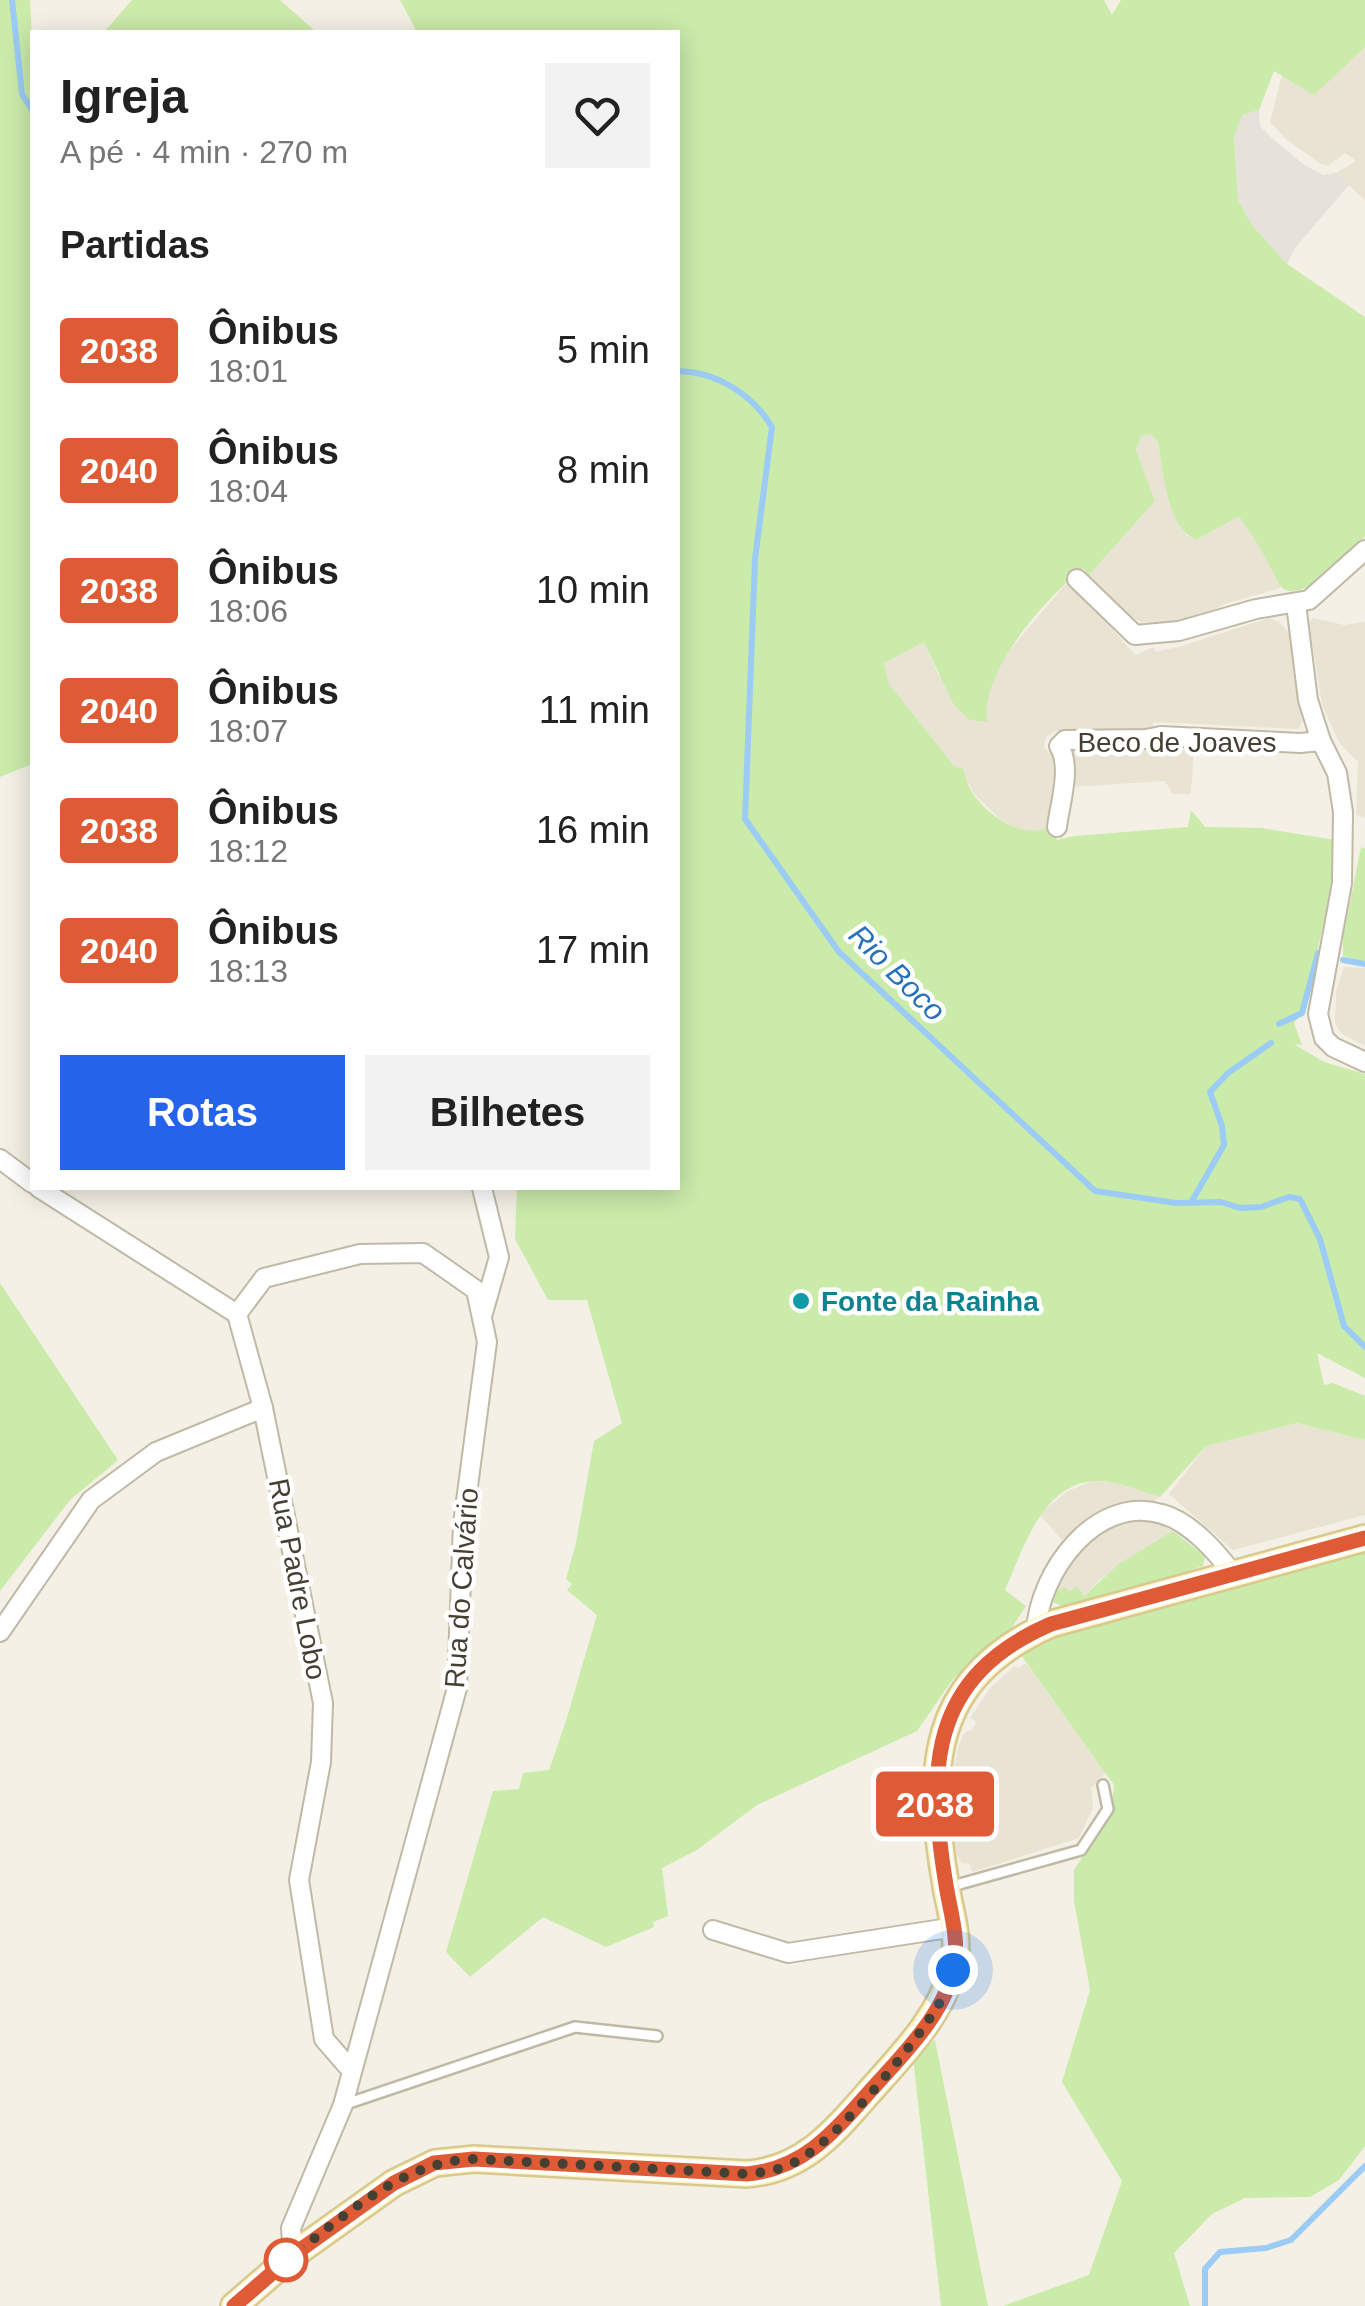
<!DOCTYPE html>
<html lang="pt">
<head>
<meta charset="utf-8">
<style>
	body { margin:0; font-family:Helvetica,sans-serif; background:#f2f2f2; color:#222; height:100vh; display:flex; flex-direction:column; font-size:38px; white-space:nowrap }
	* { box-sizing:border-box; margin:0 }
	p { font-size:32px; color:#767676 }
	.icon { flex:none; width:55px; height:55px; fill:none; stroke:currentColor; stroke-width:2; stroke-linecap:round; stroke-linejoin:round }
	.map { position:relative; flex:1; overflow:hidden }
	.details { position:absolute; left:30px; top:30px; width:650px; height:1160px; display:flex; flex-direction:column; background:#fff; border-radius:0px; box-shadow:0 5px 25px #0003 }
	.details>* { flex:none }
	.badge { padding:0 20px; border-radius:8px; font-size:35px; line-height:65px }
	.you { position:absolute; width:50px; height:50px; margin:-25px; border:8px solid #fff; border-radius:50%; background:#1a73e8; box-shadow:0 0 0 15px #1a73e833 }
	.map>.badge { position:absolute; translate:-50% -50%; box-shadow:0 0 0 5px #fff }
	h2 { padding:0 30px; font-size:38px; line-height:90px }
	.round { display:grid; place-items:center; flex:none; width:105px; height:105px; border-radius:0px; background:#f2f2f2 }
	.summary { display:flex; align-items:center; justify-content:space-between; height:170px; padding:0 30px }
	h1 { font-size:48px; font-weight:600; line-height:75px }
	.button { display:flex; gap:20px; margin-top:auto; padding:20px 30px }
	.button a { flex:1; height:115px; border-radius:0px; background:#2563eb; color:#fff; font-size:40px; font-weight:600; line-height:115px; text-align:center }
	.button a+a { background:#f2f2f2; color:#222 }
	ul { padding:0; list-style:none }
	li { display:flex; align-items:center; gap:30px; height:120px; padding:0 30px }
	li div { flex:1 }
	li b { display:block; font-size:38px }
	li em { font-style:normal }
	li .badge { min-width:110px; font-weight:700; text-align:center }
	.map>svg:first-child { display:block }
	.residential { fill:#e8e3d2 }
	.industrial { fill:#e6e1da }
	.green { fill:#caebaa }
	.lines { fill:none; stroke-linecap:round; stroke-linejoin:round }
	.stream { stroke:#9ccbf5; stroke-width:6 }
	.lane-casing { stroke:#c0b9a6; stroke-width:14 }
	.street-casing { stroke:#c0b9a6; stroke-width:22 }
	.secondary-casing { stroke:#d7c991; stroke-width:30 }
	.lane { stroke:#fff; stroke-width:9 }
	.street { stroke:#fff; stroke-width:18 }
	.secondary { stroke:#fff4c3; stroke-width:25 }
	.line-casing { stroke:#fff; stroke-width:22 }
	.line { stroke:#df5b35; stroke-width:15 }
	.walk { stroke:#464034; stroke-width:10; stroke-dasharray:0 18 }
	.culture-dot { fill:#0f9aa8; stroke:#fff; stroke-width:4 }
	.stop-dot { fill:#fff; stroke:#df5b35; stroke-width:5 }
	.labels { text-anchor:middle; stroke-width:9; stroke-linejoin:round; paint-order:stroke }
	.street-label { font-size:28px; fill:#464034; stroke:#fff }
	.culture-label { font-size:28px; font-weight:bold; fill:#0d838f; stroke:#fff; text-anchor:start }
	.water-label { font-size:30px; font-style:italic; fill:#2571ba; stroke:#fff }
</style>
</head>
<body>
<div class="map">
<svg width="1365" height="2306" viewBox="0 0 1365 2306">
	<rect width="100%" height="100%" fill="#f4f0e5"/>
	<g class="residential">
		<path d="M 1365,47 L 1365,200 L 1336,173 L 1356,161 L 1345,153 L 1328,166 L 1319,163 L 1286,139 L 1270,122 L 1282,75 L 1314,94 Z"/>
		<path d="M 1150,434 L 1158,442 L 1174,515 L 1187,536 L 1197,540 L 1239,515 L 1265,554 L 1281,588 L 1224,604 L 1200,617 L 1162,623 L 1142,622 L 1121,614 L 1093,584 L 1088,576 L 1155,501 L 1136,450 L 1140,436 Z"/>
		<path d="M 1069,580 L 1135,655 L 1154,647 L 1156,652 L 1182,646 L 1269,618 L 1279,622 L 1291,635 L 1302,722 L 1298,729 L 1154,722 L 1151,729 L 1055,731 L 1046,737 L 1044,747 L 1058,762 L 1059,768 L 1050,827 L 1037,833 L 1022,831 L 1000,819 L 976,796 L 965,778 L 964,769 L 954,766 L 913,717 L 889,684 L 884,663 L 924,642 L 938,674 L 986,721 L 984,704 L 994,675 L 1009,651 Z"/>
		<path d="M 1313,618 L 1344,625 L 1365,622 L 1365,818 L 1356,815 L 1358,762 L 1339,742 L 1322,704 L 1309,623 Z"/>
		<path d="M 1194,745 L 1191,794 L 1173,794 L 1165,781 L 1071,787 L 1073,748 Z"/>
		<path d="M 1344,967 L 1365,968 L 1365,1046 L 1341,1033 L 1335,1024 L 1336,992 Z"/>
		<path d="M 1297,1423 L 1365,1440 L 1365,1515 L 1233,1550 L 1169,1494 L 1206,1446 Z"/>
		<path d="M 1093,1481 L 1120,1483 L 1160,1497 L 1149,1504 L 1077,1530 L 1062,1540 L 1039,1514 L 1068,1491 Z"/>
		<path d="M 1138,1519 L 1155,1521 L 1173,1531 L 1101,1579 L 1083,1596 L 1059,1591 L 1055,1584 L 1089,1542 L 1122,1523 Z"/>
		<path d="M 1026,1663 L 1106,1773 L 1091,1788 L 1093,1808 L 1079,1838 L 972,1872 L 970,1864 L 962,1863 L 957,1856 L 949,1813 L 958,1806 L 958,1791 L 951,1784 L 958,1748 L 964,1733 L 973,1729 L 976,1722 L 970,1718 L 991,1687 L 1015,1666 L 1018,1668 Z"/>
	</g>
	<path class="industrial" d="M 1259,110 L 1260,126 L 1273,139 L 1303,164 L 1323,175 L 1336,173 L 1349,185 L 1294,249 L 1287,264 L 1252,225 L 1238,200 L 1234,136 L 1242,115 Z"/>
	<g class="green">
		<path d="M 0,0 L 30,0 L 32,36 L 32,764 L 0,777 Z"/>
		<path d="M 132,0 L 280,0 L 316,32 L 104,32 Z"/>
		<path d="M 400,0 L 1104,0 L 1112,15 L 1121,0 L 1365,0 L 1365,47 L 1314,95 L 1274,71 L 1259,110 L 1242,115 L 1234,137 L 1238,200 L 1252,225 L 1287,264 L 1365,317 L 1365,536 C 1352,550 1304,603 1284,589 C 1280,587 1278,581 1275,576 C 1265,555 1253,536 1239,516 L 1196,540 C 1166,526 1164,472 1158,442 L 1150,434 L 1141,436 L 1136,450 L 1155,501 L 1088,576 L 1083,568 C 1046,598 979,672 987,722 L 970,720 L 954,705 L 924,642 L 884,663 L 889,684 L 954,766 L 964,769 C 966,803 1018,843 1050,827 L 1057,840 L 1074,836 L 1188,827 L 1191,810 L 1205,827 L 1261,828 L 1335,840 L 1337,863 L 1319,943 L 1302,1013 L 1294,1023 L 1302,1045 L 1294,1044 L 1324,1062 L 1365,1074 L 1365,1378 L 1317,1353 L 1324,1385 L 1333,1383 L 1365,1396 L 1365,1440 L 1297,1423 L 1206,1446 L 1160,1497 C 1139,1491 1120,1481 1098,1481 C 1042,1481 1023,1550 1005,1590 L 1026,1606 L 1011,1629 L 953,1679 L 917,1731 L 757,1805 L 697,1850 L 662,1868 L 668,1916 L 653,1922 L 654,1927 L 606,1947 L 543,1917 L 470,1977 L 446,1952 L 493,1791 L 519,1789 L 523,1773 L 549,1770 L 566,1721 L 597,1615 L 567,1590 L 572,1584 L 566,1579 L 576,1543 L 594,1441 L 622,1423 L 587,1300 L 548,1300 L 515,1239 L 517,1188 L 678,1188 L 678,32 L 417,32 Z"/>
		<path d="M 1361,847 L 1365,849 L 1365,962 L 1343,956 L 1343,938 Z"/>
		<path d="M 0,1283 L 118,1460 L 70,1500 L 0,1591 Z"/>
		<path d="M 1173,1531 L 1205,1556 L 1203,1566 L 1153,1583 L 1064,1607 L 1053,1602 L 1055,1584 L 1059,1591 L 1065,1587 L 1069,1592 L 1077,1586 L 1084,1596 L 1119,1564 Z"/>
		<path d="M 1365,1552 L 1365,2146 L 1339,2180 L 1310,2197 L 1245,2198 L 1212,2214 L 1174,2253 L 1190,2306 L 1003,2306 L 1089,2275 L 1122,2181 L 1062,2082 L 1090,1990 L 1074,1901 L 1074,1870 L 1111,1814 L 1114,1785 L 1021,1655 L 1022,1648 L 1041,1633 L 1144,1611 L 1257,1578 Z"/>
		<path d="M 935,2040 L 988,2306 L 941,2306 L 913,2058 Z"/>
	</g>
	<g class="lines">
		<g class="stream">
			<path d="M 12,0 L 22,94 L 32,110"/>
			<path d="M 678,371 C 717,372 752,394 772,427 L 755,559 L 745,819 L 839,952 L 1095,1191 L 1176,1203 L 1221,1202 L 1240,1208 L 1261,1207 L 1289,1197 L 1300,1199 L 1320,1239 L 1344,1326 L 1365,1347"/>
			<path d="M 1343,960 L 1365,964"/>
			<path d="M 1279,1024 L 1302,1013 L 1318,953"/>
			<path d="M 1192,1201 L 1224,1145 L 1222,1126 L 1210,1092 L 1228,1073 L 1271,1043"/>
			<path d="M 1205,2306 L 1205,2269 L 1220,2252 L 1266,2248 L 1291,2240 L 1365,2166"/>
		</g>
		<defs>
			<g id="lane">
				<path d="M 949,1887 L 1081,1850 L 1108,1809 L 1103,1785"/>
				<path d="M 346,2104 L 575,2027 L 657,2036"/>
			</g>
			<g id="street">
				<path d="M 1077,579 L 1135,635 L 1179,631 L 1256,609 L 1309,600 L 1365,550"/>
				<path d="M 1296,604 L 1308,700 L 1321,741 L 1337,773 L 1343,812 L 1342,883 L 1318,1014 L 1324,1038 L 1333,1047 L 1365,1062"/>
				<path d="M 1057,827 C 1060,803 1072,767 1059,746 L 1065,740 L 1146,739 L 1161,736 L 1300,743 L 1321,741"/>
				<path d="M 0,1159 L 32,1183"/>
				<path d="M 39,1188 L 237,1314 L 263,1408 L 323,1703 L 321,1762 L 299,1880 L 324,2039 L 351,2070"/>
				<path d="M 482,1188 L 499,1257 L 483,1313"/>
				<path d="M 237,1314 L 264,1278 L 360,1254 L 423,1253 L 476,1290 L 487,1342 L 463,1524 L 457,1688 L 343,2105 L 291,2228 L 293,2255"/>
				<path d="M 1036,1631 C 1039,1573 1095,1494 1162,1514 C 1189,1521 1217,1552 1232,1573"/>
				<path d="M 0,1632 L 91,1500 L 156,1452 L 263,1408"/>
				<path d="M 713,1930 L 788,1953 L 955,1927"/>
			</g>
			<path id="secondary" d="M 234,2306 L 293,2255 L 394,2183 L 435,2163 L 474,2159 L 747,2174 C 800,2170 830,2137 864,2098 C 897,2060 940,2019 953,1968 C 961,1941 950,1912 946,1886 C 926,1770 928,1678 1051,1624 L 1365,1538"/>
		</defs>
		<use href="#lane" class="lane-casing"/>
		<use href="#street" class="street-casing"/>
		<use href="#secondary" class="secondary-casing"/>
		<use href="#lane" class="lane"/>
		<use href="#street" class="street"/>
		<use href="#secondary" class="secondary"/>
	</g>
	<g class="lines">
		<defs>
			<path id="line" d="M 234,2306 L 293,2255 L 394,2183 L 434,2163 L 474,2159 L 747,2174 C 800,2169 830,2137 864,2098 C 897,2060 948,2014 955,1961 C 958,1935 950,1910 946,1885 C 927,1770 928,1677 1051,1624 L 1365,1538"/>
		</defs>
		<use href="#line" class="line-casing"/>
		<use href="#line" class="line"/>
		<path class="walk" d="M 286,2260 C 343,2218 401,2161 474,2159 L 747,2174 C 768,2172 787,2169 805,2156 C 845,2130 912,2047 938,2006 C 944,1995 948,1982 953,1970"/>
	</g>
	<circle class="culture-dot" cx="801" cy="1301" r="10"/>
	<circle class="stop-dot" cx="286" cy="2260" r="20"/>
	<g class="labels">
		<g class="street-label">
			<text x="1177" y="752">Beco de Joaves</text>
			<text transform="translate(298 1579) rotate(79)" y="10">Rua Padre Lobo</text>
			<text transform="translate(461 1588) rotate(-86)" y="10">Rua do Calvário</text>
		</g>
		<g class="culture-label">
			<text x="821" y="1311">Fonte da Rainha</text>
		</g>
		<g class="water-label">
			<text transform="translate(897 973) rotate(45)" y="10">Rio Boco</text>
		</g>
	</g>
</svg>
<div class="you" style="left:953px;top:1970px"></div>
<b class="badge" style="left:935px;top:1804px;background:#df5b35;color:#fff">2038</b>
<section class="details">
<div class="summary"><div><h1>Igreja</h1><p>A pé · 4 min · 270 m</p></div><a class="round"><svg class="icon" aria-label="heart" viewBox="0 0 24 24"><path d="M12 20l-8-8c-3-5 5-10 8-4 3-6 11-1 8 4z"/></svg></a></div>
<h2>Partidas</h2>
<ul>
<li><span class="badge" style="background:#df5b35;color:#fff">2038</span><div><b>Ônibus</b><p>18:01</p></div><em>5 min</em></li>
<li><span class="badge" style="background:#df5b35;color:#fff">2040</span><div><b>Ônibus</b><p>18:04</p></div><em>8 min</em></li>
<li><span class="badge" style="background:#df5b35;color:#fff">2038</span><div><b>Ônibus</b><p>18:06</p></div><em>10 min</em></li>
<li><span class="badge" style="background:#df5b35;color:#fff">2040</span><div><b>Ônibus</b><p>18:07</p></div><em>11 min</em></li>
<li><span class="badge" style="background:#df5b35;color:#fff">2038</span><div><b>Ônibus</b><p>18:12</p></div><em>16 min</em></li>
<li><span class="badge" style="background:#df5b35;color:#fff">2040</span><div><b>Ônibus</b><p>18:13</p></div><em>17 min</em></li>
</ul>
<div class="button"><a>Rotas</a><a>Bilhetes</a></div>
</section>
</div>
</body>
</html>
